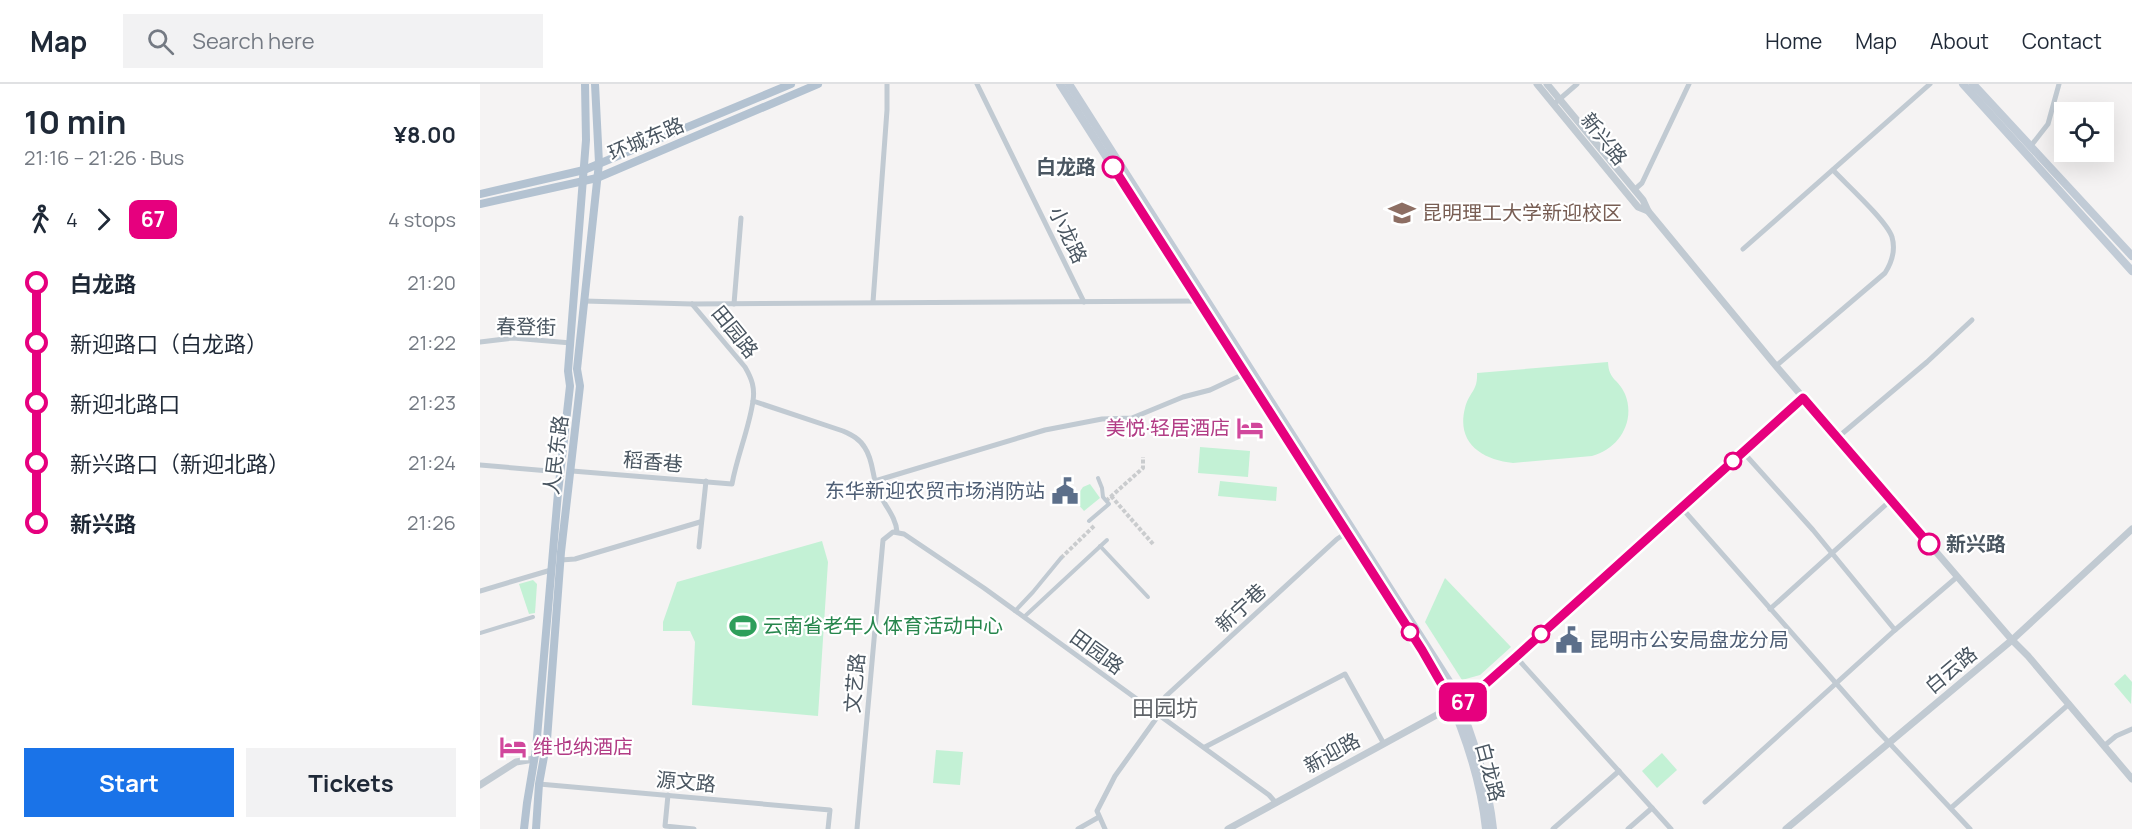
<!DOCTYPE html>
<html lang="en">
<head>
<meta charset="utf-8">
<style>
	body { margin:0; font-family:Manrope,"Noto Sans SC",sans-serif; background:#f2f2f3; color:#1f2937; height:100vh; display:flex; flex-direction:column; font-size:22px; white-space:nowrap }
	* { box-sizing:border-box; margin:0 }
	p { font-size:20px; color:#747a83 }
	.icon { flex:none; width:33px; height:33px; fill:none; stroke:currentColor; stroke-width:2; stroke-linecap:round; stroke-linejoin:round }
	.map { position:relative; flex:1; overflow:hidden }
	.drawer { display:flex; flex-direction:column; background:#fff; width:480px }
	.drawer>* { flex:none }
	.badge { padding:0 12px; border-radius:9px; font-size:21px; line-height:39px }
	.fabs { position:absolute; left:1574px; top:18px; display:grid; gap:12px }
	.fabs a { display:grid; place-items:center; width:60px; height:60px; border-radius:0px; background:#fff; box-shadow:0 6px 24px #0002; font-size:30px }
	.map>.badge { position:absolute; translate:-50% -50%; box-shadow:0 0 0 3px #fff }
	.legs { display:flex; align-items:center; gap:9px; height:66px; padding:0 24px; font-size:20px }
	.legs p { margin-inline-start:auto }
	.summary { display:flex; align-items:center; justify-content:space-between; height:102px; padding:0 24px }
	h1 { font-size:33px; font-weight:700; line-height:45px }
	.action { display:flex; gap:12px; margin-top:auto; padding:12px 24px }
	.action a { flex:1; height:69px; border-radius:0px; background:#1a73e8; color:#fff; font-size:24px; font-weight:700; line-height:69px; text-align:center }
	.action a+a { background:#f2f2f3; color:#1f2937 }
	ul { padding:0 24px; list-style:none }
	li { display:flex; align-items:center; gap:21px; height:60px; font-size:22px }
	li i { display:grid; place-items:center; width:9px; height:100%; margin:0 8px; background:currentColor }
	li i::after { content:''; width:15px; height:15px; margin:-8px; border:4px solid; border-radius:50%; background:#fff }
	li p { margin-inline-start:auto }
	li:first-child i { background:linear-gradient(#0000 50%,currentColor 0) }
	li:last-child i { background:linear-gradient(currentColor 50%,#0000 0) }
	header { display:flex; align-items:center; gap:36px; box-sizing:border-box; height:84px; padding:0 30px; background:#fff; border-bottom:2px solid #e0e1e3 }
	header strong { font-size:28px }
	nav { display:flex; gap:33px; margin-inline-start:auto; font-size:21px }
	.search { width:420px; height:54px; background:#f2f2f3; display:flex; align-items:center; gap:15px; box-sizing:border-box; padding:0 21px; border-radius:0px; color:#747a83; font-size:22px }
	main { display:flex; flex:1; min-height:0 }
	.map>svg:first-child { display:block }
	.green { fill:#c3f1d5 }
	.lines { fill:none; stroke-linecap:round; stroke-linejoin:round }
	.pedestrian-tunnel { stroke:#caccce; stroke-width:4; stroke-dasharray:4 2; stroke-linecap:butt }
	.pedestrian { stroke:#c1cad2; stroke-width:4 }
	.minor { stroke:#c1cad2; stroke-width:5 }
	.tertiary { stroke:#c1cad2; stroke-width:7 }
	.secondary { stroke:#c1cbd6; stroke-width:8 }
	.primary { stroke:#b3c2d1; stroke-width:8 }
	.line-1-casing { stroke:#fff; stroke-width:14 }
	.line-1 { stroke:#e6007e; stroke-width:9 }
	.stop-1-dot { fill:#fff; stroke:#e6007e; stroke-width:3 }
	.labels { text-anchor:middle; stroke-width:4.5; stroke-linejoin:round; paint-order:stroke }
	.street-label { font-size:20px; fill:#4a5661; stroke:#fff }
	.stop-label { font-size:20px; font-weight:bold; fill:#4a5661; stroke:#fff; text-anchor:end }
	.education-label { font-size:20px; fill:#785e54; stroke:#fff; text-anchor:start }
	.hotel-label { font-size:20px; fill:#b23c85; stroke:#fff; text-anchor:end }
	.service-label { font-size:20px; fill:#4e5e75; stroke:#fff; text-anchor:end }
	.leisure-label { font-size:20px; fill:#27864d; stroke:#fff; text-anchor:start }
	.quarter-label { font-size:22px; fill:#5f6368; stroke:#fff }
</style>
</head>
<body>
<header>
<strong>Map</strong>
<div class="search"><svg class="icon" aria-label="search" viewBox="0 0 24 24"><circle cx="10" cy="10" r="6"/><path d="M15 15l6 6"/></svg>Search here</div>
<nav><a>Home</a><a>Map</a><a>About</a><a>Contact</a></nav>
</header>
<main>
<section class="drawer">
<div class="summary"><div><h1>10 min</h1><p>21:16 – 21:26 · Bus</p></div><b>¥8.00</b></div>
<div class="legs"><svg class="icon" aria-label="walk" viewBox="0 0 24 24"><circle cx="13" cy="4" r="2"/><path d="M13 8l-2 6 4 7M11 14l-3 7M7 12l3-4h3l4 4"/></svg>4<svg class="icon" aria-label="forward" viewBox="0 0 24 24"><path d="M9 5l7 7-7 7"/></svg><b class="badge" style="background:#e6007e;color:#fff">67</b><p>4 stops</p></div>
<ul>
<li><i style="color:#e6007e"></i><b>白龙路</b><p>21:20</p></li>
<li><i style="color:#e6007e"></i><span>新迎路口（白龙路）</span><p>21:22</p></li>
<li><i style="color:#e6007e"></i><span>新迎北路口</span><p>21:23</p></li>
<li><i style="color:#e6007e"></i><span>新兴路口（新迎北路）</span><p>21:24</p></li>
<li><i style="color:#e6007e"></i><b>新兴路</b><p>21:26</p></li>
</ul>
<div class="action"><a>Start</a><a>Tickets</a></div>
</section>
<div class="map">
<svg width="1652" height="745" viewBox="0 0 1652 745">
	<rect width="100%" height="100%" fill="#f5f3f3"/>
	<g class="green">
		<path d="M 1128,278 C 1129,297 1138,294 1145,310 C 1156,337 1139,365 1112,372 L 1033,379 C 1002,376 976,359 985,324 C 989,308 998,307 997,289 Z"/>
		<path d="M 720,363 L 770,367 L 768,393 L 718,389 Z"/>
		<path d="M 740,397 L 797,403 L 796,417 L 738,412 Z"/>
		<path d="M 610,400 L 620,414 L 604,427 L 597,419 L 596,413 L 603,403 Z"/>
		<path d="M 342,457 L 348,478 L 338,632 L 212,621 L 215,558 L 210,547 L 183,547 L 183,538 L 197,498 Z"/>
		<path d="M 965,494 L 1031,563 L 1000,591 L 982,596 L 945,538 Z"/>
		<path d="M 53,496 L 57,500 L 55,529 L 49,530 L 39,500 Z"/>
		<path d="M 1645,590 L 1652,598 L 1651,620 L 1634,600 Z"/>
		<path d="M 456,666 L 483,668 L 480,701 L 453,699 Z"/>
		<path d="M 1182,669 L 1197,686 L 1177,704 L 1162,687 Z"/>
	</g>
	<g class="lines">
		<g class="pedestrian-tunnel">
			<path d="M 631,412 L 673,460"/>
			<path d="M 626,417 L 663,384 L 663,373"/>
			<path d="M 581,474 L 614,442"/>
		</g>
		<g class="pedestrian">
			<path d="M 609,437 L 629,420 L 623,413 L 622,404 L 618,394"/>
			<path d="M 620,462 L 668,513"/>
			<path d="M 535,527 L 553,508 L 581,474"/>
			<path d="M 544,533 L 627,456"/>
			<path d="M 0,549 L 53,533"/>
		</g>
		<g class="minor">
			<path d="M 497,0 L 604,218"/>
			<path d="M 1074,20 L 1097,0"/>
			<path d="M 1550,63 L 1568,40 L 1579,0"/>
			<path d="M 1154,106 L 1162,99 L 1209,0"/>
			<path d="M 1263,165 L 1450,0"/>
			<path d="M 104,217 L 212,220 L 721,217"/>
			<path d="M 393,218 L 407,26 L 407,0"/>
			<path d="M 212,220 L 265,283 C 272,295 275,304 273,317 L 363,347 C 372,351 380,355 385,364 C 394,377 392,395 399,409 C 405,422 416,433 417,448"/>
			<path d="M 254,220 L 261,134"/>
			<path d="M 0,258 L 33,254 L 91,259"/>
			<path d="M 1296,282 L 1405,189 C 1412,178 1416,167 1412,153 C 1407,137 1366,100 1353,86"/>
			<path d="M 1357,354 L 1447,278 L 1492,236"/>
			<path d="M 1263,368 L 1333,446 L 1415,546"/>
			<path d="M 0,381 L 81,388"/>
			<path d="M 92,387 L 252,400 C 257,372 269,345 273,317"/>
			<path d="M 395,397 L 565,346 L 622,335 L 652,334 L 703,313 L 730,306 L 764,290"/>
			<path d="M 1201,423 L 1398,647 L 1490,745"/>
			<path d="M 219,463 L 226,397"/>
			<path d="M 81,476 L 95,475 L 220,438"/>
			<path d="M 0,507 L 71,486"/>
			<path d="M 1290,525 L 1411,416"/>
			<path d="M 1036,573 L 1191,745"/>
			<path d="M 977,621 L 992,612 L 1036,573 L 1323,314"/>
			<path d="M 674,628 L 686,612 L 857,455 L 868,448"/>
			<path d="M 1624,662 L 1636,652 L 1652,645"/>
			<path d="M 725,663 L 865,590 L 904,660"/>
			<path d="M 59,700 L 350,726 L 348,745"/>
			<path d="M 188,711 L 185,742 L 214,745"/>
			<path d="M 1225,718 L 1415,546 L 1477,493"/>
			<path d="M 1471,724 L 1589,620"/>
			<path d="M 377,745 L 403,456 L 413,448 L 424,450 L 504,504 L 789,711 L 796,719"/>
			<path d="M 598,745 L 619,733"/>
			<path d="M 625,745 L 617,727 L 635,692 L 678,632"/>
			<path d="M 1073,745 L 1139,687"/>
			<path d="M 1148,745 L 1172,724"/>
		</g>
		<g class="tertiary">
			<path d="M 1057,0 L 1158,123 L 1168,127"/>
			<path d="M 1067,0 L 1163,116 L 1168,127 L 1296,282 L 1532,556 L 1548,572 L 1652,695"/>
			<path d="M 0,701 L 36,678 L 54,675"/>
			<path d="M 748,745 L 973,622"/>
			<path d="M 1306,745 L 1532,556 L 1652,445"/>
		</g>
		<g class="secondary">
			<path d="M 580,0 L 965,605 C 985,649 1001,697 1006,745"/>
			<path d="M 589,0 L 972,602 C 991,647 1008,696 1013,745"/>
			<path d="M 1483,0 L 1652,187"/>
			<path d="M 1493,0 L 1652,172"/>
		</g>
		<g class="primary">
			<path d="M 0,110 L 104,86 L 311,0"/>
			<path d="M 0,120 L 117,94 L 338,0"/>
			<path d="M 44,745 L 47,719 L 56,665 L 78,409 L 90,302 L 88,287 L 106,56 L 105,0"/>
			<path d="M 56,745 L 59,700 L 67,656 L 81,468 L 100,302 L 97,285 L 119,79 L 115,0"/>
		</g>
	</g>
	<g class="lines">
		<defs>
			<path id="line-1" d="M 633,83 L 942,566 L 965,606 L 973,622 L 992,612 L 1036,573 L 1323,314 L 1449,460"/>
		</defs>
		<use href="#line-1" class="line-1-casing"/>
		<use href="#line-1" class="line-1"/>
	</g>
	<defs>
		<symbol id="university-bare" viewBox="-9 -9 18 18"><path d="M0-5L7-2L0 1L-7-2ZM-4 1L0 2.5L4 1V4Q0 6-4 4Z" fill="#8d6e63" stroke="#fff" stroke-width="2.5" paint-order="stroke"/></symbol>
		<symbol id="hotel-bare" viewBox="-9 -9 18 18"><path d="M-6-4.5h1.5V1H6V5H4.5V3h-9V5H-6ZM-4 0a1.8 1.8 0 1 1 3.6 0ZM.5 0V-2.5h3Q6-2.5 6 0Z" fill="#d1479c" stroke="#fff" stroke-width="2.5" paint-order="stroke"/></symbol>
		<symbol id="civic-bare" viewBox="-9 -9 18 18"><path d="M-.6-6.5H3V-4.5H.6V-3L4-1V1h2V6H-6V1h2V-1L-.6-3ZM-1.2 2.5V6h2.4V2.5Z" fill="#5c6f8a" stroke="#fff" stroke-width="2.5" paint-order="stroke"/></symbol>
		<symbol id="stadium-bare" viewBox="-9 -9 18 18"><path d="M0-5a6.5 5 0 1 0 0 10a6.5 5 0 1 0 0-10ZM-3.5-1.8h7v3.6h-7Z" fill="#2e9e5b" stroke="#fff" stroke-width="2.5" paint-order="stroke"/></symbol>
	</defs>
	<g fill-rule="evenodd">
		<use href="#university-bare" x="903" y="110" width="38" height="38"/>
		<use href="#hotel-bare" x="751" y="325" width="38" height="38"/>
		<use href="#civic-bare" x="566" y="388" width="38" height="38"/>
		<use href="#stadium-bare" x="244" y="523" width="38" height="38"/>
		<use href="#civic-bare" x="1070" y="537" width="38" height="38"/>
		<use href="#hotel-bare" x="14" y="644" width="38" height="38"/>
	</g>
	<g class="stop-1-dot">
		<circle cx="633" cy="83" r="10"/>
		<circle cx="1253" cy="377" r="8"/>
		<circle cx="1449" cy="460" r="10"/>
		<circle cx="930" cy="548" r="8"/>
		<circle cx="1061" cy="550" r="8"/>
	</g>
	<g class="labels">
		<g class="street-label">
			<text transform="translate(166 55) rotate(-23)" y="7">环城东路</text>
			<text transform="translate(1124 55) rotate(51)" y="7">新兴路</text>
			<text transform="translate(588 151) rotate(64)" y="7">小龙路</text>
			<text transform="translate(46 243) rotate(1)" y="7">春登街</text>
			<text transform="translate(255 248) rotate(51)" y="7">田园路</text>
			<text transform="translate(76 371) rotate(-83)" y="7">人民东路</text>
			<text transform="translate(173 378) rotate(5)" y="7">稻香巷</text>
			<text transform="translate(761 524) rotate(-43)" y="7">新宁巷</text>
			<text transform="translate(617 568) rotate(36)" y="7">田园路</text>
			<text transform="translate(1471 586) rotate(-40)" y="7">白云路</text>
			<text transform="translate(375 599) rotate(-85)" y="7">文艺路</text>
			<text transform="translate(852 669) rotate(-29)" y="7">新迎路</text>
			<text transform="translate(1010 688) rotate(75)" y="7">白龙路</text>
			<text transform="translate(206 698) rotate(5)" y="7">源文路</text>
		</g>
		<g class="stop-label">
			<text x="616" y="90">白龙路</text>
			<text x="1466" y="467" text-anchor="start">新兴路</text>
		</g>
		<g class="education-label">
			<text x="942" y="136">昆明理工大学新迎校区</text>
		</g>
		<g class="hotel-label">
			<text x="750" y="351">美悦·轻居酒店</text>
			<text x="53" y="670" text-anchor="start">维也纳酒店</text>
		</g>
		<g class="service-label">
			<text x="565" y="414">东华新迎农贸市场消防站</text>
			<text x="1109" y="563" text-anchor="start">昆明市公安局盘龙分局</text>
		</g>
		<g class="leisure-label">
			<text x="283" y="549">云南省老年人体育活动中心</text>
		</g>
		<g class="quarter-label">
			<text x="685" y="632">田园坊</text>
		</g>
	</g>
</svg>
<div class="fabs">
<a><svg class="icon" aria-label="locate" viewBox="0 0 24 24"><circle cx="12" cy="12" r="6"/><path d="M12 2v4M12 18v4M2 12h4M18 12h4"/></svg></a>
</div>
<b class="badge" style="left:983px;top:618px;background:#e6007e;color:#fff">67</b>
</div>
</main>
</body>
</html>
